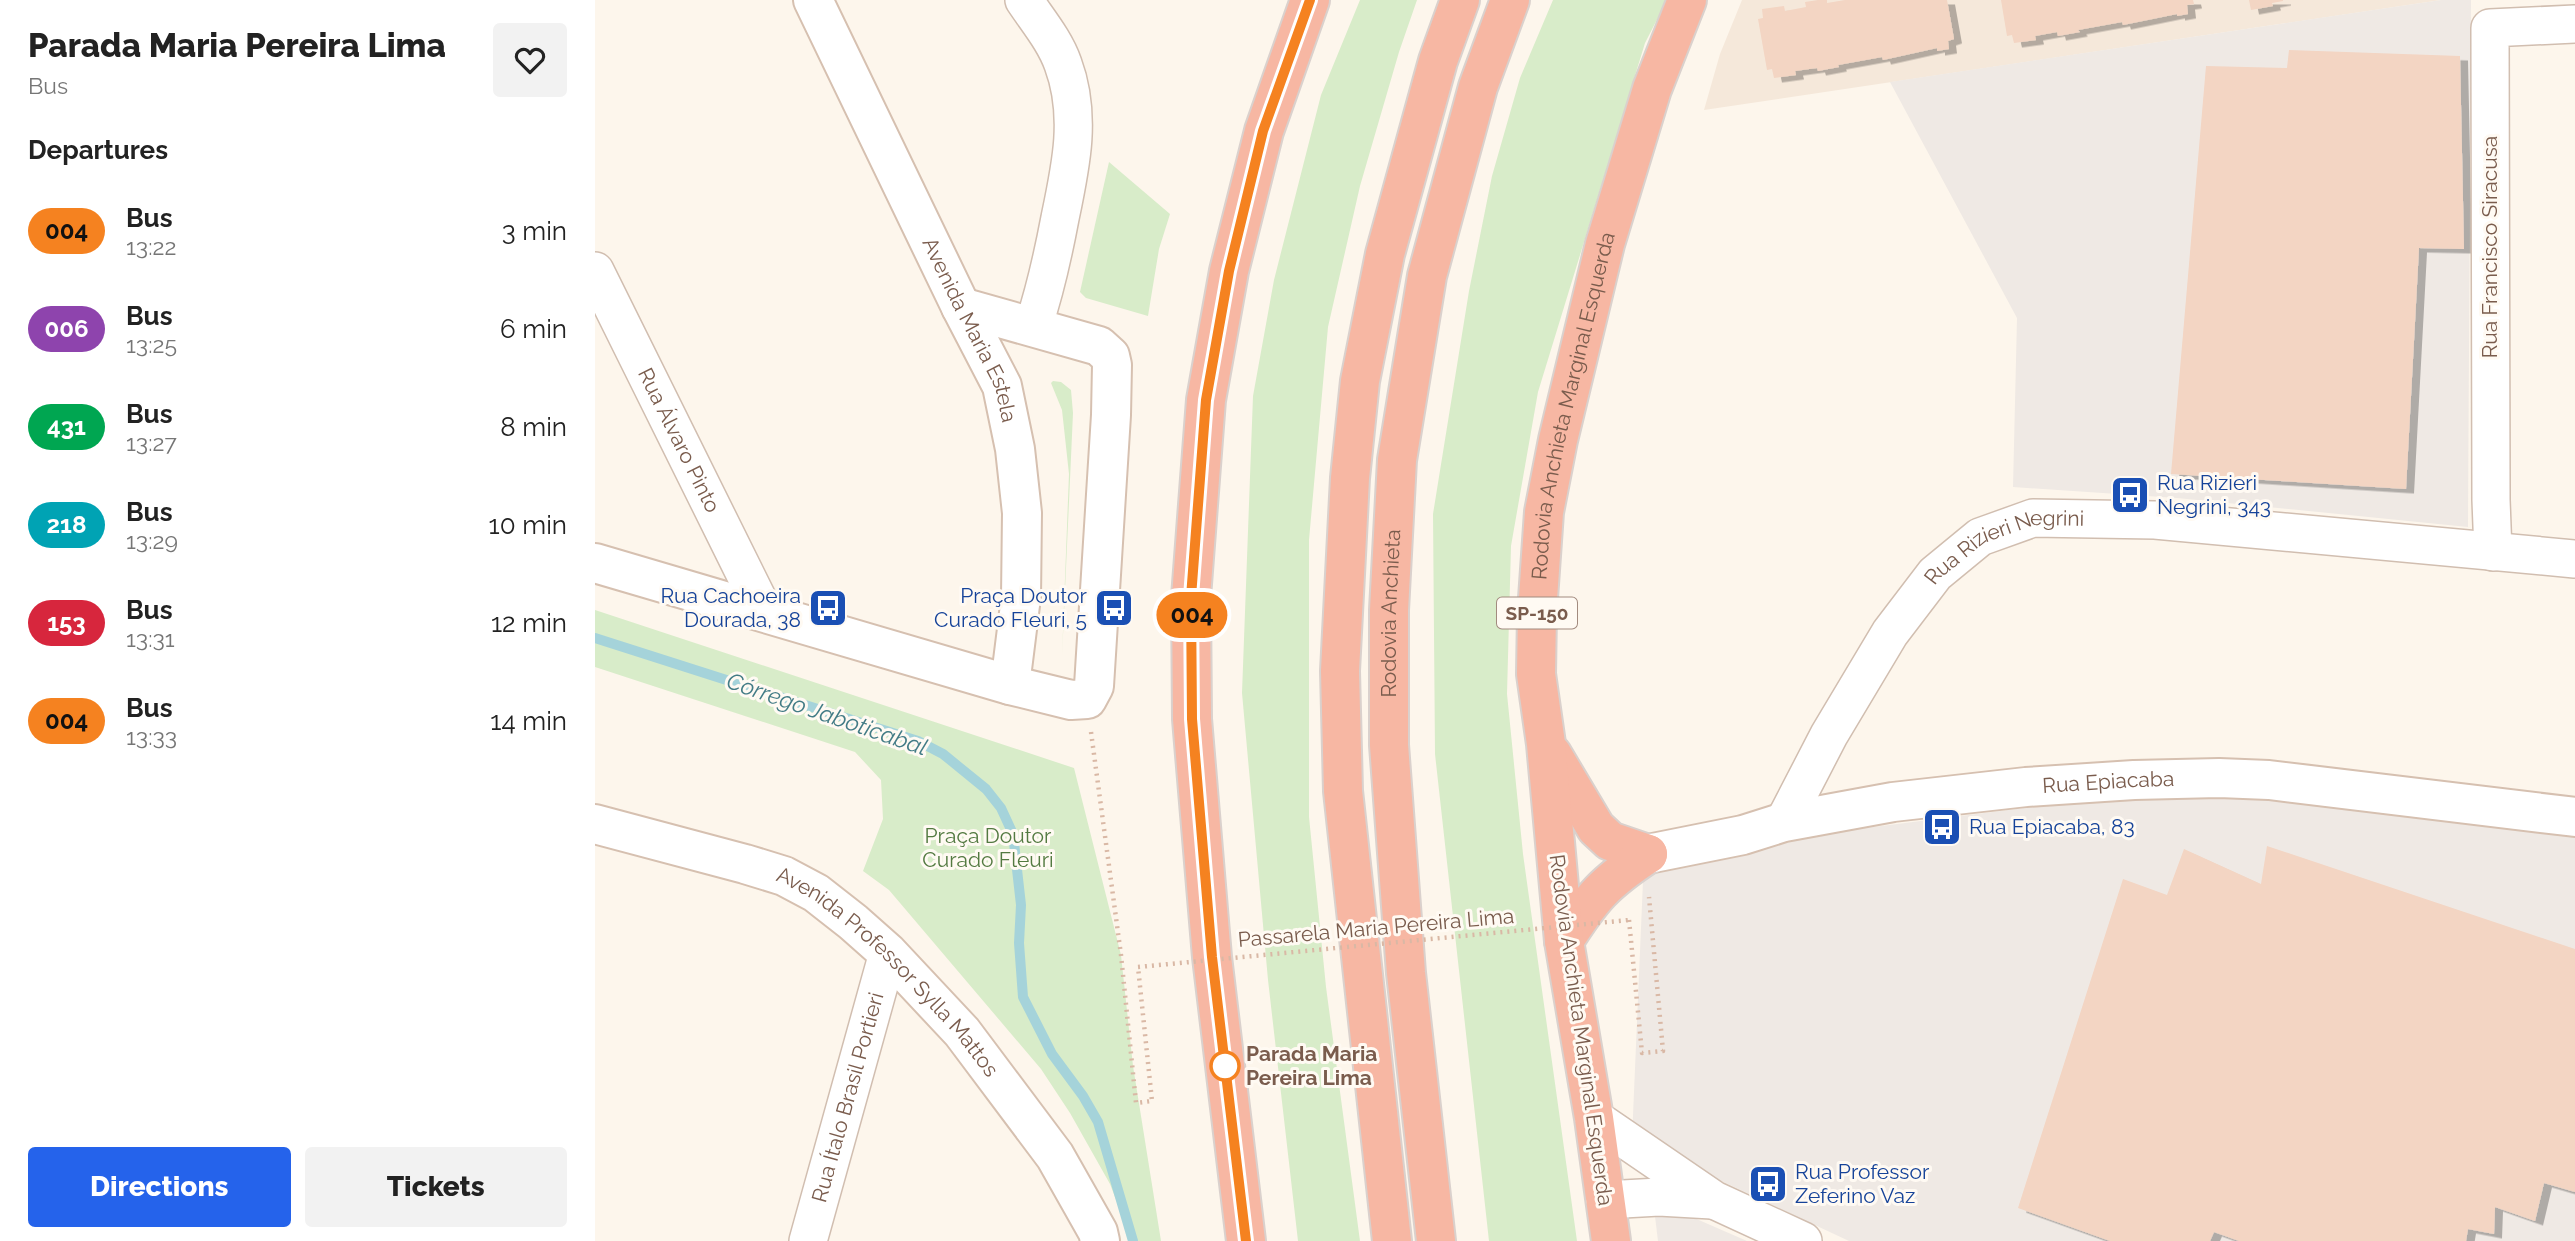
<!DOCTYPE html>
<html lang="en">
<head>
<meta charset="utf-8">
<style>
	body { margin:0; font-family:Raleway,sans-serif; background:#f2f2f2; color:#222; height:100vh; display:flex; flex-direction:column; font-size:26px; white-space:nowrap }
	* { box-sizing:border-box; margin:0 }
	p { font-size:23px; color:#767676 }
	.icon { flex:none; width:38px; height:38px; fill:none; stroke:currentColor; stroke-width:2; stroke-linecap:round; stroke-linejoin:round }
	.map { position:relative; flex:1; overflow:hidden }
	.sheet { display:flex; flex-direction:column; background:#fff; width:595px }
	.sheet>* { flex:none }
	.badge { padding:0 14px; border-radius:23px; font-size:24px; line-height:46px }
	.map>.badge { position:absolute; translate:-50% -50%; box-shadow:0 0 0 4px #fff }
	h2 { padding:0 28px; font-size:26px; line-height:63px }
	.round { display:grid; place-items:center; flex:none; width:74px; height:74px; border-radius:7px; background:#f2f2f2 }
	.headline { display:flex; align-items:center; justify-content:space-between; height:119px; padding:0 28px }
	h1 { font-size:33px; font-weight:800; line-height:52px }
	.button { display:flex; gap:14px; margin-top:auto; padding:14px 28px }
	.button a { flex:1; height:80px; border-radius:7px; background:#2563eb; color:#fff; font-size:28px; font-weight:800; line-height:80px; text-align:center }
	.button a+a { background:#f2f2f2; color:#222 }
	ul { padding:0; list-style:none }
	li { display:flex; align-items:center; gap:21px; height:98px; padding:0 28px }
	li div { flex:1 }
	li b { display:block; font-size:26px }
	li em { font-style:normal }
	li .badge { min-width:77px; font-weight:700; text-align:center }
	main { display:flex; flex:1; min-height:0 }
	.map>svg:first-child { display:block }
	.residential { fill:#f5e8da }
	.industrial { fill:#efe9e4 }
	.green { fill:#d8ecc9 }
	.lines { fill:none; stroke-linecap:round; stroke-linejoin:round }
	.stream { stroke:#a5d3da; stroke-width:10 }
	.building { fill:#f3d5c3; filter:url(#shadow) }
	.street-casing { stroke:#d1beb0; stroke-width:40 }
	.secondary-casing { stroke:#d6c0b0; stroke-width:42 }
	.highway-casing { stroke:#dad1cd; stroke-width:42 }
	.path { stroke:#d9b8a5; stroke-width:4.5; stroke-dasharray:2 5; stroke-linecap:butt }
	.street { stroke:#fff; stroke-width:37 }
	.secondary { stroke:#fff; stroke-width:38 }
	.highway { stroke:#f7b7a3; stroke-width:38 }
	.path-bridge { stroke:#d9b8a5; stroke-width:4.5; stroke-dasharray:2 5; stroke-linecap:butt }
	.line-casing { stroke:#fff; stroke-width:16 }
	.line { stroke:#f58220; stroke-width:10 }
	.stop-dot { fill:#fff; stroke:#f58220; stroke-width:3.5 }
	.labels { text-anchor:middle; stroke-width:6; stroke-linejoin:round; paint-order:stroke }
	.shield { fill:#fffaf3; stroke:#a28b7f; stroke-width:2 }
	.shield-label { font-size:19px; font-weight:bold; fill:#7a5c4d }
	.street-label { font-size:21px; fill:#7a5c4d; stroke:#fffaf3 }
	.transit-label { font-size:21px; fill:#164399; stroke:#fffaf3; text-anchor:start }
	.park-label { font-size:21px; fill:#537a41; stroke:#fffaf3 }
	.stop-label { font-size:21px; font-weight:bold; fill:#7a5c4d; stroke:#fffaf3; text-anchor:start }
	.water-label { font-size:23px; font-style:italic; fill:#437c86; stroke:#fffaf3 }
</style>
</head>
<body>
<main>
<section class="sheet">
<div class="headline"><div><h1>Parada Maria Pereira Lima</h1><p>Bus</p></div><a class="round"><svg class="icon" aria-label="heart" viewBox="0 0 24 24"><path d="M12 20l-8-8c-3-5 5-10 8-4 3-6 11-1 8 4z"/></svg></a></div>
<h2>Departures</h2>
<ul>
<li><span class="badge" style="background:#f58220;color:#111">004</span><div><b>Bus</b><p>13:22</p></div><em>3 min</em></li>
<li><span class="badge" style="background:#8e44ad;color:#fff">006</span><div><b>Bus</b><p>13:25</p></div><em>6 min</em></li>
<li><span class="badge" style="background:#00a651;color:#fff">431</span><div><b>Bus</b><p>13:27</p></div><em>8 min</em></li>
<li><span class="badge" style="background:#00a3b4;color:#fff">218</span><div><b>Bus</b><p>13:29</p></div><em>10 min</em></li>
<li><span class="badge" style="background:#d7263d;color:#fff">153</span><div><b>Bus</b><p>13:31</p></div><em>12 min</em></li>
<li><span class="badge" style="background:#f58220;color:#111">004</span><div><b>Bus</b><p>13:33</p></div><em>14 min</em></li>
</ul>
<div class="button"><a>Directions</a><a>Tickets</a></div>
</section>
<div class="map">
<svg width="1980" height="1241" viewBox="0 0 1980 1241">
	<defs>
		<filter id="shadow"><feDropShadow dx="8" dy="4.5" stdDeviation="0" flood-color="#0004"/></filter>
	</defs>
	<rect width="100%" height="100%" fill="#fdf6ec"/>
	<path class="residential" d="M 1147,0 L 1846,0 L 1109,110 L 1125,54 Z"/>
	<g class="industrial">
		<path d="M 1846,0 L 1876,0 L 1873,527 L 1582,498 L 1418,487 L 1422,318 L 1295,82 Z"/>
		<path d="M 1603,786 L 1980,832 L 1980,1241 L 1254,1241 L 1037,1139 L 1048,881 L 1088,851 Z"/>
		<path d="M 1058,1200 L 1152,1241 L 1063,1241 Z"/>
	</g>
	<g class="green">
		<path d="M 765,0 L 822,0 L 804,52 L 765,186 L 733,327 L 714,540 L 714,817 L 731,987 L 765,1241 L 703,1241 L 673,980 L 647,693 L 658,396 L 679,280 L 726,95 Z"/>
		<path d="M 958,0 L 1072,0 L 1050,43 L 943,392 L 916,546 L 912,694 L 928,854 L 982,1241 L 894,1241 L 840,754 L 838,514 L 874,291 L 897,176 L 925,78 Z"/>
		<path d="M 514,162 L 575,214 L 564,249 L 553,316 L 491,298 L 485,292 Z"/>
		<path d="M 458,381 L 466,382 L 476,390 L 478,413 L 467,657 L 474,474 L 467,410 L 456,383 Z"/>
		<path d="M 0,610 L 479,768 L 526,955 L 538,1066 L 566,1241 L 537,1241 L 515,1184 L 475,1113 L 446,1069 L 294,890 L 268,871 L 288,819 L 286,780 L 260,752 L 0,667 Z"/>
	</g>
	<g class="lines">
		<path class="stream" d="M 0,638 L 323,741 L 348,754 L 391,789 L 406,808 L 418,834 L 426,905 L 424,943 L 428,997 L 457,1054 L 488,1096 L 503,1122 L 538,1241"/>
	</g>
	<g class="building">
		<path d="M 1223,0 L 1232,0 L 1232,3 L 1250,0 L 1352,0 L 1359,39 L 1353,41 L 1354,49 L 1342,51 L 1342,48 L 1288,60 L 1287,57 L 1243,65 L 1244,67 L 1223,71 L 1222,68 L 1200,71 L 1201,75 L 1179,78 L 1177,69 L 1172,70 L 1163,19 L 1168,18 L 1167,9 L 1189,6 L 1190,11 L 1211,7 L 1210,2 Z"/>
		<path d="M 1406,0 L 1598,0 L 1599,4 L 1592,5 L 1593,14 L 1582,16 L 1582,14 L 1528,25 L 1527,22 L 1483,30 L 1485,32 L 1463,36 L 1462,32 L 1440,36 L 1441,40 L 1419,43 L 1417,35 L 1412,36 Z"/>
		<path d="M 1654,0 L 1688,0 L 1688,1 L 1677,3 L 1678,6 L 1656,10 Z"/>
		<path d="M 1694,50 L 1865,56 L 1869,249 L 1824,248 L 1811,489 L 1576,474 L 1611,66 L 1692,68 Z"/>
		<path d="M 1672,846 L 1980,949 L 1980,1192 L 1949,1183 L 1940,1221 L 1900,1207 L 1899,1234 L 1873,1229 L 1871,1241 L 1644,1241 L 1619,1232 L 1615,1241 L 1515,1241 L 1423,1208 L 1528,879 L 1572,895 L 1589,849 L 1666,884 Z"/>
	</g>
	<g class="lines">
		<defs>
			<g id="street">
				<path d="M 429,0 C 443,21 460,41 468,64 C 487,115 476,166 465,218 C 458,255 450,291 438,327"/>
				<path id="s1" d="M 0,271 L 168,610"/>
				<path d="M 1898,552 L 1896,500 L 1895,28 L 1980,24"/>
				<path id="s2" d="M 1189,822 L 1234,735 L 1295,633 L 1340,574 L 1385,537 L 1438,518 L 1560,520 L 1980,559"/>
				<path d="M 999,1118 L 1119,1200 L 1208,1241"/>
				<path d="M 1010,1200 L 1064,1197 L 1117,1200"/>
				<path id="s3" d="M 213,1241 L 293,953"/>
			</g>
			<g id="secondary">
				<path id="s4" d="M 218,0 L 366,307 L 407,386 L 420,449 L 427,513 L 426,597 L 415,685"/>
				<path d="M 0,563 L 415,685 L 476,700 L 492,699 L 499,686 L 516,415 L 517,365 L 515,356 L 504,346 L 366,307"/>
				<path id="s5" d="M 0,824 L 150,864 L 189,876 L 221,893 L 258,922 L 293,953 L 367,1032 L 460,1156 L 503,1232 L 505,1241"/>
				<path id="s6" d="M 1053,854 L 1148,835 L 1189,822 L 1298,802 L 1431,787 L 1539,780 L 1624,778 L 1674,780 L 1980,817"/>
			</g>
			<g id="highway">
				<path d="M 957,754 L 1001,828 L 1015,841 L 1053,854"/>
				<path d="M 969,941 C 997,897 1009,883 1053,854"/>
				<path d="M 651,1241 L 617,957 L 597,719 L 596,597 L 611,400 L 634,271 L 669,131 L 715,0"/>
				<path d="M 797,1241 L 748,791 L 745,671 L 755,478 L 765,381 L 790,254 L 843,61 L 865,0"/>
				<path id="s7" d="M 841,1241 L 811,973 L 794,745 L 794,610 L 802,460 L 832,276 L 883,87 L 915,0"/>
				<path id="s8" d="M 1016,1241 L 999,1118 L 969,941 L 951,744 L 941,674 L 942,613 L 949,512 L 963,440 L 1010,244 L 1057,89 L 1092,0"/>
			</g>
		</defs>
		<use href="#street" class="street-casing"/>
		<use href="#secondary" class="secondary-casing"/>
		<use href="#highway" class="highway-casing"/>
		<g class="path">
			<path d="M 496,732 L 526,955 L 541,1103 L 557,1101 L 543,967"/>
			<path d="M 1034,920 L 1047,1053 L 1068,1051 L 1054,897"/>
		</g>
		<use href="#street" class="street"/>
		<use href="#secondary" class="secondary"/>
		<use href="#highway" class="highway"/>
		<path class="path-bridge" d="M 543,967 L 1034,920"/>
	</g>
	<g class="lines">
		<defs>
			<path id="line" d="M 651,1241 L 617,957 L 597,719 L 596,597 L 611,400 L 634,271 L 668,131 L 715,0"/>
		</defs>
		<use href="#line" class="line-casing"/>
		<use href="#line" class="line"/>
	</g>
	<defs>
		<symbol id="bus-square" viewBox="-11 -11 22 22"><rect x="-9" y="-9" width="18" height="18" rx="4" fill="#1a4fb4" stroke="#fffaf3"/><path d="M-5-6H5V4H4V6H2V4H-2V6H-4V4H-5ZM-3.5-4V0h7V-4ZM-3.5 1.2v1.5H-2V1.2ZM2 1.2v1.5H3.5V1.2Z" fill="#fff"/></symbol>
	</defs>
	<g fill-rule="evenodd">
		<use href="#bus-square" x="1513" y="473" width="44" height="44"/>
		<use href="#bus-square" x="211" y="586" width="44" height="44"/>
		<use href="#bus-square" x="497" y="586" width="44" height="44"/>
		<use href="#bus-square" x="1325" y="805" width="44" height="44"/>
		<use href="#bus-square" x="1151" y="1162" width="44" height="44"/>
	</g>
	<circle class="stop-dot" cx="630" cy="1066" r="14"/>
	<g class="labels">
		<rect class="shield" x="902" y="597.5" width="80" height="31" rx="5"/>
		<g class="shield-label">
			<text x="942" y="620">SP-150</text>
		</g>
		<g class="street-label">
			<text transform="translate(1895 247) rotate(-90)" y="7">Rua Francisco Siracusa</text>
			<text dy="7" stroke="none"><textPath href="#s4" startOffset="366">Avenida Maria Estela</textPath></text>
			<text dy="7" stroke="none"><textPath href="#s8" startOffset="844">Rodovia Anchieta Marginal Esquerda</textPath></text>
			<text dy="7" stroke="none"><textPath href="#s1" startOffset="189">Rua Álvaro Pinto</textPath></text>
			<text dy="7" stroke="none"><textPath href="#s2" startOffset="369">Rua Rizieri Negrini</textPath></text>
			<text dy="7" stroke="none"><textPath href="#s7" startOffset="630">Rodovia Anchieta</textPath></text>
			<text dy="7" stroke="none"><textPath href="#s6" startOffset="467">Rua Epiacaba</textPath></text>
			<text transform="translate(781 928) rotate(-5)" y="7">Passarela Maria Pereira Lima</text>
			<text dy="7" stroke="none"><textPath href="#s5" startOffset="338">Avenida Professor Sylla Mattos</textPath></text>
			<text transform="translate(986 1030) rotate(82)" y="7">Rodovia Anchieta Marginal Esquerda</text>
			<text dy="7" stroke="none"><textPath href="#s3" startOffset="149">Rua Ítalo Brasil Portieri</textPath></text>
		</g>
		<g class="transit-label">
			<text x="1562" y="490">Rua Rizieri<tspan x="1562" dy="24">Negrini, 343</tspan></text>
			<text x="206" y="603" text-anchor="end">Rua Cachoeira<tspan x="206" dy="24">Dourada, 38</tspan></text>
			<text x="492" y="603" text-anchor="end">Praça Doutor<tspan x="492" dy="24">Curado Fleuri, 5</tspan></text>
			<text x="1374" y="834">Rua Epiacaba, 83</text>
			<text x="1200" y="1179">Rua Professor<tspan x="1200" dy="24">Zeferino Vaz</tspan></text>
		</g>
		<g class="park-label">
			<text x="393" y="843">Praça Doutor<tspan x="393" dy="24">Curado Fleuri</tspan></text>
		</g>
		<g class="stop-label">
			<text x="651" y="1061">Parada Maria<tspan x="651" dy="24">Pereira Lima</tspan></text>
		</g>
		<g class="water-label">
			<text transform="translate(232 714) rotate(19)" y="8">Córrego Jaboticabal</text>
		</g>
	</g>
</svg>
<b class="badge" style="left:597px;top:615px;background:#f58220;color:#111">004</b>
</div>
</main>
</body>
</html>
